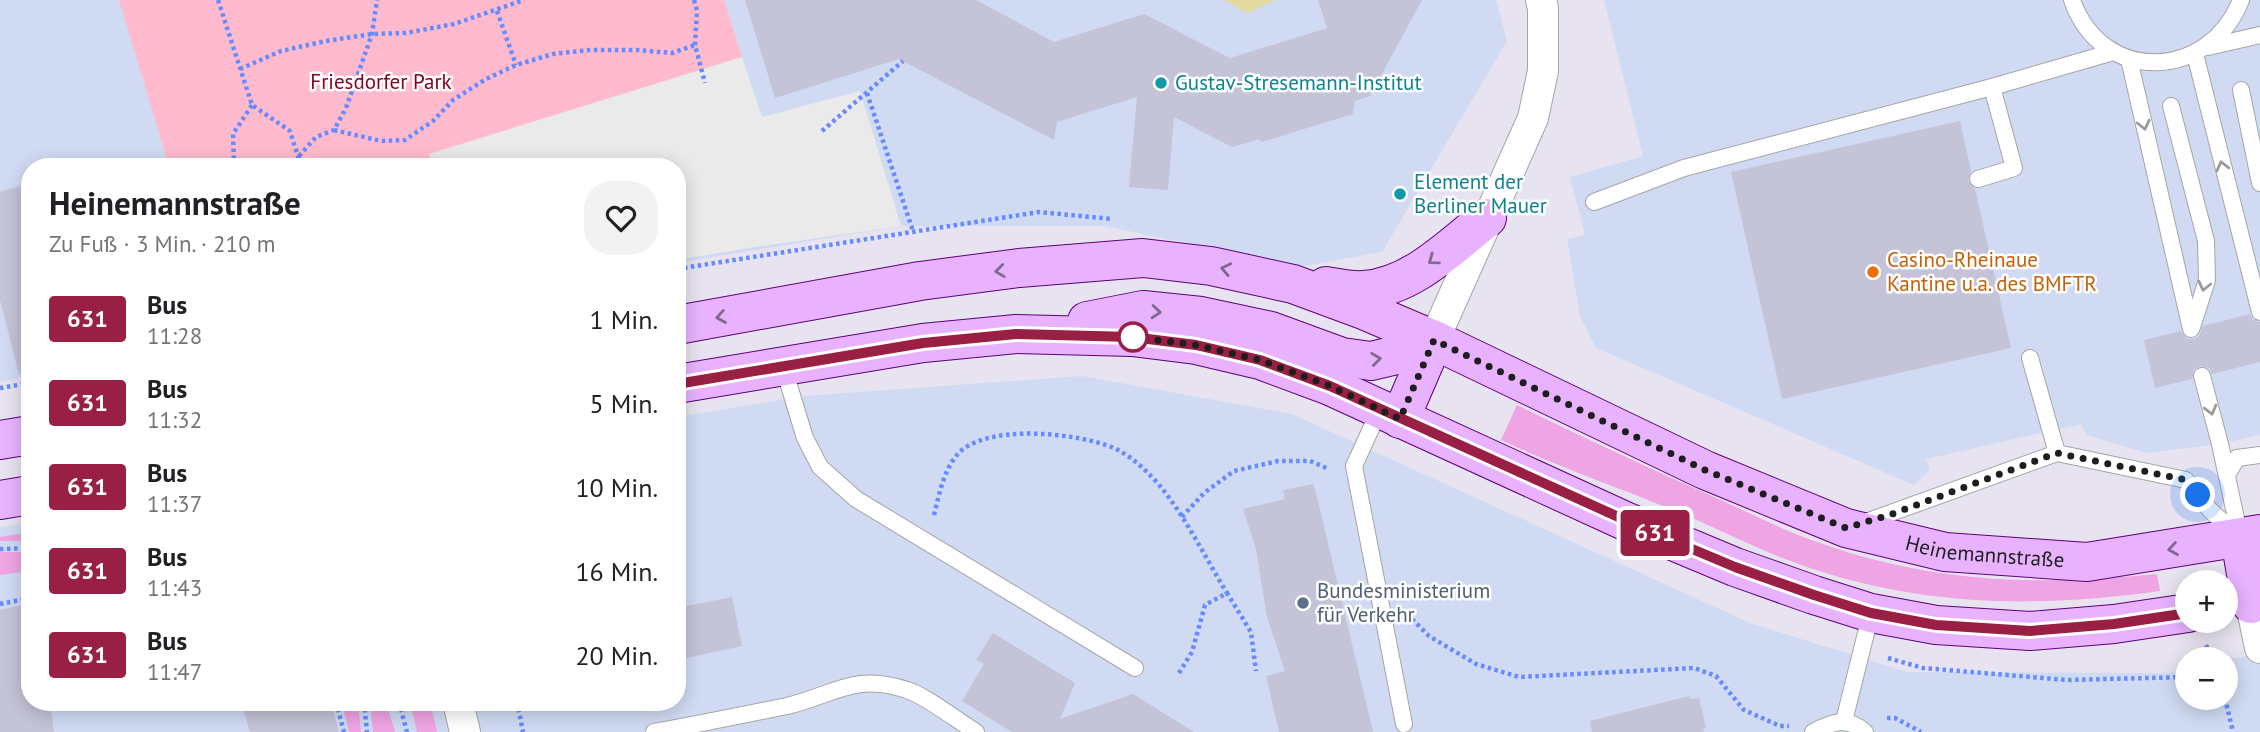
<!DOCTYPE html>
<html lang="de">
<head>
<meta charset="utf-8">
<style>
	body { margin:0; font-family:"PT Sans",sans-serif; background:#f2f2f2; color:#202124; height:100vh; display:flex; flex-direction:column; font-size:26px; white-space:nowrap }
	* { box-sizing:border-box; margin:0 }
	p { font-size:23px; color:#757577 }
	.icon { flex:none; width:38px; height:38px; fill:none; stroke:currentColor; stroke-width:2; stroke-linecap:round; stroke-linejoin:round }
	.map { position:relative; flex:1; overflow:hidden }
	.details { position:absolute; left:21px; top:158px; width:665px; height:553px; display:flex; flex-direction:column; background:#fff; border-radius:28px; box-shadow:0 4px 18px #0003 }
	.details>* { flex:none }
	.badge { padding:0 14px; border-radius:5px; font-size:24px; line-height:46px }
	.fabs { position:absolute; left:2175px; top:570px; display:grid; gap:14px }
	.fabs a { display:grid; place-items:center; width:63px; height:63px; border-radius:50%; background:#fff; box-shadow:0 4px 18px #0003; font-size:35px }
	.you { position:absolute; width:35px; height:35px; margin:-18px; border:5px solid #fff; border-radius:50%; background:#1a73e8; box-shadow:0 0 0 10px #1a73e833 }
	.map>.badge { position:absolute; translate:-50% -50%; box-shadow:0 0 0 4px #fff }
	.round { display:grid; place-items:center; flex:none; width:74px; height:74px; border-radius:28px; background:#f2f2f2 }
	.headline { display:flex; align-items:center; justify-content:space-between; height:119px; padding:0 28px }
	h1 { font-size:33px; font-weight:700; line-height:52px }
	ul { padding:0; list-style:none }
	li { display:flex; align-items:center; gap:21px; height:84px; padding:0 28px }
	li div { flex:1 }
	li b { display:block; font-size:26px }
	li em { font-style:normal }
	li .badge { min-width:77px; font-weight:700; text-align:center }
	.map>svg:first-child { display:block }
	.commercial { fill:#d0dbf3 }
	.grass { fill:#efa4e3 }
	.park { fill:#ffbbcd }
	.parking { fill:#eaeaea }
	.water { fill:#e2da9f }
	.building { fill:#c4c3d7 }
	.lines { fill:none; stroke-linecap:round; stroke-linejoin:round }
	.service-casing { stroke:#a5a5a5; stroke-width:18 }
	.minor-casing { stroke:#a5a5a5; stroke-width:32 }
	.secondary-casing { stroke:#5c007a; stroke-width:40 }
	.path { stroke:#658bff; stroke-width:4.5; stroke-dasharray:3.5 3.5; stroke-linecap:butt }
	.service { stroke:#fff; stroke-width:16 }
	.minor { stroke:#fff; stroke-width:30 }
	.secondary { stroke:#e8b2ff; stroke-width:38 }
	.oneway { stroke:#9a9a9a }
	.oneway2 { stroke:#83688e }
	.line-casing { stroke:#fff; stroke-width:16 }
	.line { stroke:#991f44; stroke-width:10 }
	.walk { stroke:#1e1e1e; stroke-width:7; stroke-dasharray:0 12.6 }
	.culture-dot { fill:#0f9aa8; stroke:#fff; stroke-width:2.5 }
	.food-dot { fill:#e8710a; stroke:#fff; stroke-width:2.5 }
	.stop-dot { fill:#fff; stroke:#991f44; stroke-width:3.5 }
	.service-dot { fill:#5c6f8a; stroke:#fff; stroke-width:2.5 }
	.labels { text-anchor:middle; stroke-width:5; stroke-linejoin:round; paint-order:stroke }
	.park-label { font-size:21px; fill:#870125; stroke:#fff }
	.culture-label { font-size:21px; fill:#0d838f; stroke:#fff; text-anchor:start }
	.food-label { font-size:21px; fill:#c56008; stroke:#fff; text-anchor:start }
	.street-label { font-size:21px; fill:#1e1e1e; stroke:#fff }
	.service-label { font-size:21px; fill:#4e5e75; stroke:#fff; text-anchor:start }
</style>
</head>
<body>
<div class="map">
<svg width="2260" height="732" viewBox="0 0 2260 732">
	<rect width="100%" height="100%" fill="#e7e3f0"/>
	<g class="commercial">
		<path d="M 0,0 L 1496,0 L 1507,41 L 1382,252 L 1298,267 L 1105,226 L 901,226 L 677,263 L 677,166 L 30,166 L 30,376 L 0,382 Z"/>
		<path d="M 1604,0 L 2260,0 L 2260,435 L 2220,444 L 2147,453 L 2087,435 L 2081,424 L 1926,459 L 1930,470 L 1914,485 L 1596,348 L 1580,316 L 1567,239 L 1585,235 L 1570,177 L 1643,156 Z"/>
		<path d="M 1082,376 L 1292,414 L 1750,623 L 1907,672 L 2170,673 L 2187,669 L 2188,698 L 2226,698 L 2226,660 L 2260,653 L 2260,732 L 0,732 L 0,527 L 30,523 L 30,702 L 677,702 L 677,417 L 804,396 Z"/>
	</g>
	<g class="grass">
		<path d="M 1517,405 C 1583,437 1648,468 1714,497 C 1748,512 1782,530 1817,542 C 1856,556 1899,567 1940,573 C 2012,584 2085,581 2157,574 L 2160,591 C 2036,608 1924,607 1804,566 C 1757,550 1714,526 1668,508 C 1612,485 1556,466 1501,440 Z"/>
		<path d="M 30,532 L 30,541 L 0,541 L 0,537 Z"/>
		<path d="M 0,552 L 30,552 L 30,571 L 0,575 Z"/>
		<path d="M 342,702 L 358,702 L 361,732 L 349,732 Z"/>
		<path d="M 370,702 L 386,702 L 395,732 L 373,732 Z"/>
		<path d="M 410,702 L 430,702 L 437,732 L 417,732 Z"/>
	</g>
	<path class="park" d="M 119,0 L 724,0 L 742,57 L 430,154 L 433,166 L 169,166 Z"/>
	<path class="parking" d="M 742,57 L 762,117 L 860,91 L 901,226 L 748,248 L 677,260 L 677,166 L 433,166 L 429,154 Z"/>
	<path class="water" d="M 1224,0 L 1275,0 L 1247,13 Z"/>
	<g class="building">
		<path d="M 745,0 L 976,0 L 1054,42 L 1144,14 L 1230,58 L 1327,28 L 1318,0 L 1422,0 L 1370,96 L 1355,101 L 1353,114 L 1262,142 L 1259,139 L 1232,147 L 1174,117 L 1168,190 L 1129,187 L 1137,97 L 1057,122 L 1054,140 L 899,59 L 775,98 Z"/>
		<path d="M 1960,121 L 1971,171 L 1968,181 L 1975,189 L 2011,348 L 1782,399 L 1731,172 Z"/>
		<path d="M 30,183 L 30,374 L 19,375 L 0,300 L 0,192 Z"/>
		<path d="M 2250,314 L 2253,320 L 2260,322 L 2260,362 L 2212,374 L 2209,368 L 2200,366 L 2194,369 L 2192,379 L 2155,388 L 2144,340 L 2181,331 L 2187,339 L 2194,339 L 2199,336 L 2203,326 Z"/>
		<path d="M 1313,484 L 1316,493 L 1373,732 L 1279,732 L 1266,676 L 1285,671 L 1267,617 L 1256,549 L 1243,509 L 1285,499 L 1283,490 Z"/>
		<path d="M 732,597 L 742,646 L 677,660 L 677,608 Z"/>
		<path d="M 30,603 L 30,702 L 50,702 L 54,732 L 0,732 L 0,610 Z"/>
		<path d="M 993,633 L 1075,683 L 1060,719 L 1133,694 L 1194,732 L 1012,732 L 962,701 L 984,664 L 976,660 Z"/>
		<path d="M 1689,696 L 1690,699 L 1699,698 L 1706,728 L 1703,728 L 1704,732 L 1592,732 L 1590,721 Z"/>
		<path d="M 241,702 L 331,702 L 339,732 L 250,732 Z"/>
	</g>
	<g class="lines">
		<defs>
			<g id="service">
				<path d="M 2072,0 C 2102,85 2209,81 2241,0"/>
				<path d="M 2208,47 L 2260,35"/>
				<path d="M 2195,54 L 2260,312"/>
				<path d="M 2129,59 L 2191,329"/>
				<path d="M 2241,90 L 2260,183"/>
				<path d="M 2171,106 L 2206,241 L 2207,280 L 2192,327"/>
				<path d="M 1978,179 L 2014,168 L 1992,87"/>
				<path d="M 1594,202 L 1684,168 L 1992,87 L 2113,52"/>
				<path d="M 2030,358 L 2057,453"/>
				<path d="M 783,366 L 805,438 L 820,467 L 856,499 L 1135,668"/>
				<path d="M 2202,376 L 2220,444 L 2240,537"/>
				<path d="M 1380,409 L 1354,466 L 1404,724"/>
				<path d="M 2227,475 L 2237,458 L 2260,455"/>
				<path d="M 1863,523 L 2057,453 L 2186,480 L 2210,510 L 2236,534"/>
				<path d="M 1844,721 L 1871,613"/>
				<path d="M 654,732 C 699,724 743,715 787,706 C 834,695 855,672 907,690 C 926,696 958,721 976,732"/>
				<path d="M 1813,732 C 1832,722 1848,716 1865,732"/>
			</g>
			<g id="minor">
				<path d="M 1434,340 L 1533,118 L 1543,71 L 1543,8 L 1541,0"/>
				<path d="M 2251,604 L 2260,648"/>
				<path d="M 458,702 L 465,732"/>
			</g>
			<g id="secondary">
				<path d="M 1326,286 C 1338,288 1352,291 1364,290 C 1412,287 1451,246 1487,218"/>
				<path d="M 1087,321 L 1143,310 L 1201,316 L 1271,331 L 1342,357 L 1371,361 L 1401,354 L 1434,340"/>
				<path id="s1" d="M 677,325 L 920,281 L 1019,268 L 1143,258 L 1211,266 L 1293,284 L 1366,311 L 1434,340 L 1705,470 L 1846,528 L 1945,552 L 2087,562 L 2260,534"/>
				<path d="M 677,384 L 923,343 L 1016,334 L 1132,337 L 1196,345 L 1260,360 L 1330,386 L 1625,521 L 1735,567 L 1814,595 L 1871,613 L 1936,625 L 2030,631 L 2114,624 L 2188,613"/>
				<path d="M 1400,419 L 1434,340"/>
				<path d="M 0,440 L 30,435"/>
				<path d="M 0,500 L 30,495"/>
				<path d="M 2240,538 L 2251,604"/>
			</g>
		</defs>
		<use href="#service" class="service-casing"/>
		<use href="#minor" class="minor-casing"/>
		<use href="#secondary" class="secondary-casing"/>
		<g class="path">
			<path d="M 218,0 L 252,105 L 290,131 L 301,166"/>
			<path d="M 694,0 L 697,11 L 695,45 L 705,83"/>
			<path d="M 497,11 L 516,65"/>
			<path d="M 240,69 L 281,51 L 326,41 L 372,34 L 406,33 L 454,24 L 524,0"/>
			<path d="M 867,93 L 913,231"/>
			<path d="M 334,130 L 381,141 L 405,140 L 433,121 L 453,100 L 486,79 L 516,65 L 553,54 L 590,50 L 637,50 L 672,53 L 695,45"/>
			<path d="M 822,131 L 903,61"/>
			<path d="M 299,156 L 316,137 L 334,130 L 346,108 L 372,34 L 377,0"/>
			<path d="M 234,166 L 233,134 L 252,105"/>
			<path d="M 677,269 L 1039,212 L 1112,219"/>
			<path d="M 0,388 L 30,383"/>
			<path d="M 934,515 C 939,495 943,473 956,456 C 983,422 1079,433 1114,448 C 1127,454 1138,463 1148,473 C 1179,503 1204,556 1227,593"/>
			<path d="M 1182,517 L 1204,493 L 1234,471 L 1278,461 L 1310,461 L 1329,469"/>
			<path d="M 0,549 L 30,548"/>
			<path d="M 0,604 L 30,598"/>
			<path d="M 1412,619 L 1429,636 L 1476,664 L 1519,677 L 1694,668 L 1716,676 L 1744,710 L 1780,726 L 1789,726"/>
			<path d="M 2206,645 L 2213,660"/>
			<path d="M 1888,658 L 1923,668 L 2067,680 L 2188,677"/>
			<path d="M 1179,673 L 1192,652 L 1205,605 L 1227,593 L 1251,632 L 1256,671"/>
			<path d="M 2226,675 L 2239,671"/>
			<path d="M 2225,698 L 2233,732"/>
			<path d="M 336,702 L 344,732"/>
			<path d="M 364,702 L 367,732"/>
			<path d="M 399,702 L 407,732"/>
			<path d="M 517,702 L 523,732"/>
			<path d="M 1887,718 L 1895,718 L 1921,732"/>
		</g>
		<use href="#service" class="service"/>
		<use href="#minor" class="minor"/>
		<use href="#secondary" class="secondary"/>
	</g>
	<defs><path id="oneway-chevron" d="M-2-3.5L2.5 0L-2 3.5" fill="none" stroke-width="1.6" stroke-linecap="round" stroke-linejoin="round" transform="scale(1.75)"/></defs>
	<g class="oneway">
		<use href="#oneway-chevron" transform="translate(2144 125) rotate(77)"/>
		<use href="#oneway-chevron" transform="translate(2222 166) rotate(-104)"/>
		<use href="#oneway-chevron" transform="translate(2204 286) rotate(103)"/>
		<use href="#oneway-chevron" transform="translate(2211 410) rotate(75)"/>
	</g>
	<g class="oneway2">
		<use href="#oneway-chevron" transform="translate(1433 260) rotate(144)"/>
		<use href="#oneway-chevron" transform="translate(1226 269) rotate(-168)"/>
		<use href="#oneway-chevron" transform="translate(1000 271) rotate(173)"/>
		<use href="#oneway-chevron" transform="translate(1156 312) rotate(5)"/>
		<use href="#oneway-chevron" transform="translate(721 317) rotate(170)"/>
		<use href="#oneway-chevron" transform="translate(1376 359) rotate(-7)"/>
		<use href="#oneway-chevron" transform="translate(2173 549) rotate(171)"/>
	</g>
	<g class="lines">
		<defs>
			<path id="line" d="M 677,384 L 923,343 L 1016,334 L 1132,337 L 1196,345 L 1260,360 L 1330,386 L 1647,530 L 1735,567 L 1814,595 L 1871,613 L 1936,625 L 2030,631 L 2114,624 L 2188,613"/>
		</defs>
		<use href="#line" class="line-casing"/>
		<use href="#line" class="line"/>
		<path class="walk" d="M 1133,337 L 1196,345 L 1260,360 L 1330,386 L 1400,419 L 1434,340 L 1705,470 L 1846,528 L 1892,514 L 2057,453 L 2186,480 L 2198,495"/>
	</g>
	<g class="culture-dot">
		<circle cx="1161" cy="83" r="7"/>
		<circle cx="1400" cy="194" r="7"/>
	</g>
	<circle class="food-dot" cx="1873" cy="272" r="7"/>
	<circle class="stop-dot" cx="1133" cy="337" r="14"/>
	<circle class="service-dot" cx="1303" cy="603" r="7"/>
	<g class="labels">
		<g class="park-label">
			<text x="381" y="89">Friesdorfer Park</text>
		</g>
		<g class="culture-label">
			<text x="1175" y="90">Gustav-Stresemann-Institut</text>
			<text x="1414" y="189">Element der<tspan x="1414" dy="24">Berliner Mauer</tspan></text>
		</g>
		<g class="food-label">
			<text x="1887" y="267">Casino-Rheinaue<tspan x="1887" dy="24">Kantine u.a. des BMFTR</tspan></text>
		</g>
		<g class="street-label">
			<text dy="7" stroke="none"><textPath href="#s1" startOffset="1370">Heinemannstraße</textPath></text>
		</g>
		<g class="service-label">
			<text x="1317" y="598">Bundesministerium<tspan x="1317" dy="24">für Verkehr</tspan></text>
		</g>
	</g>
</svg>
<div class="fabs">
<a>+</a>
<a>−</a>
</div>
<div class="you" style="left:2198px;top:495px"></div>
<b class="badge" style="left:1655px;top:533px;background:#991f44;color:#fff">631</b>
<section class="details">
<div class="headline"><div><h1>Heinemannstraße</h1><p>Zu Fuß · 3 Min. · 210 m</p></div><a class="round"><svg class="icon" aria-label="heart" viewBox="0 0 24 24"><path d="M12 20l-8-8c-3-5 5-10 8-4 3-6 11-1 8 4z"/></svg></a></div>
<ul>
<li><span class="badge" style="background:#991f44;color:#fff">631</span><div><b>Bus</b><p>11:28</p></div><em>1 Min.</em></li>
<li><span class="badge" style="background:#991f44;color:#fff">631</span><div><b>Bus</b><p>11:32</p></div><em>5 Min.</em></li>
<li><span class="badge" style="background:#991f44;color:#fff">631</span><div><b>Bus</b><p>11:37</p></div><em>10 Min.</em></li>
<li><span class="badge" style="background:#991f44;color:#fff">631</span><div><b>Bus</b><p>11:43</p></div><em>16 Min.</em></li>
<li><span class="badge" style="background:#991f44;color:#fff">631</span><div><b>Bus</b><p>11:47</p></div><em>20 Min.</em></li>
</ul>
</section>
</div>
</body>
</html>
